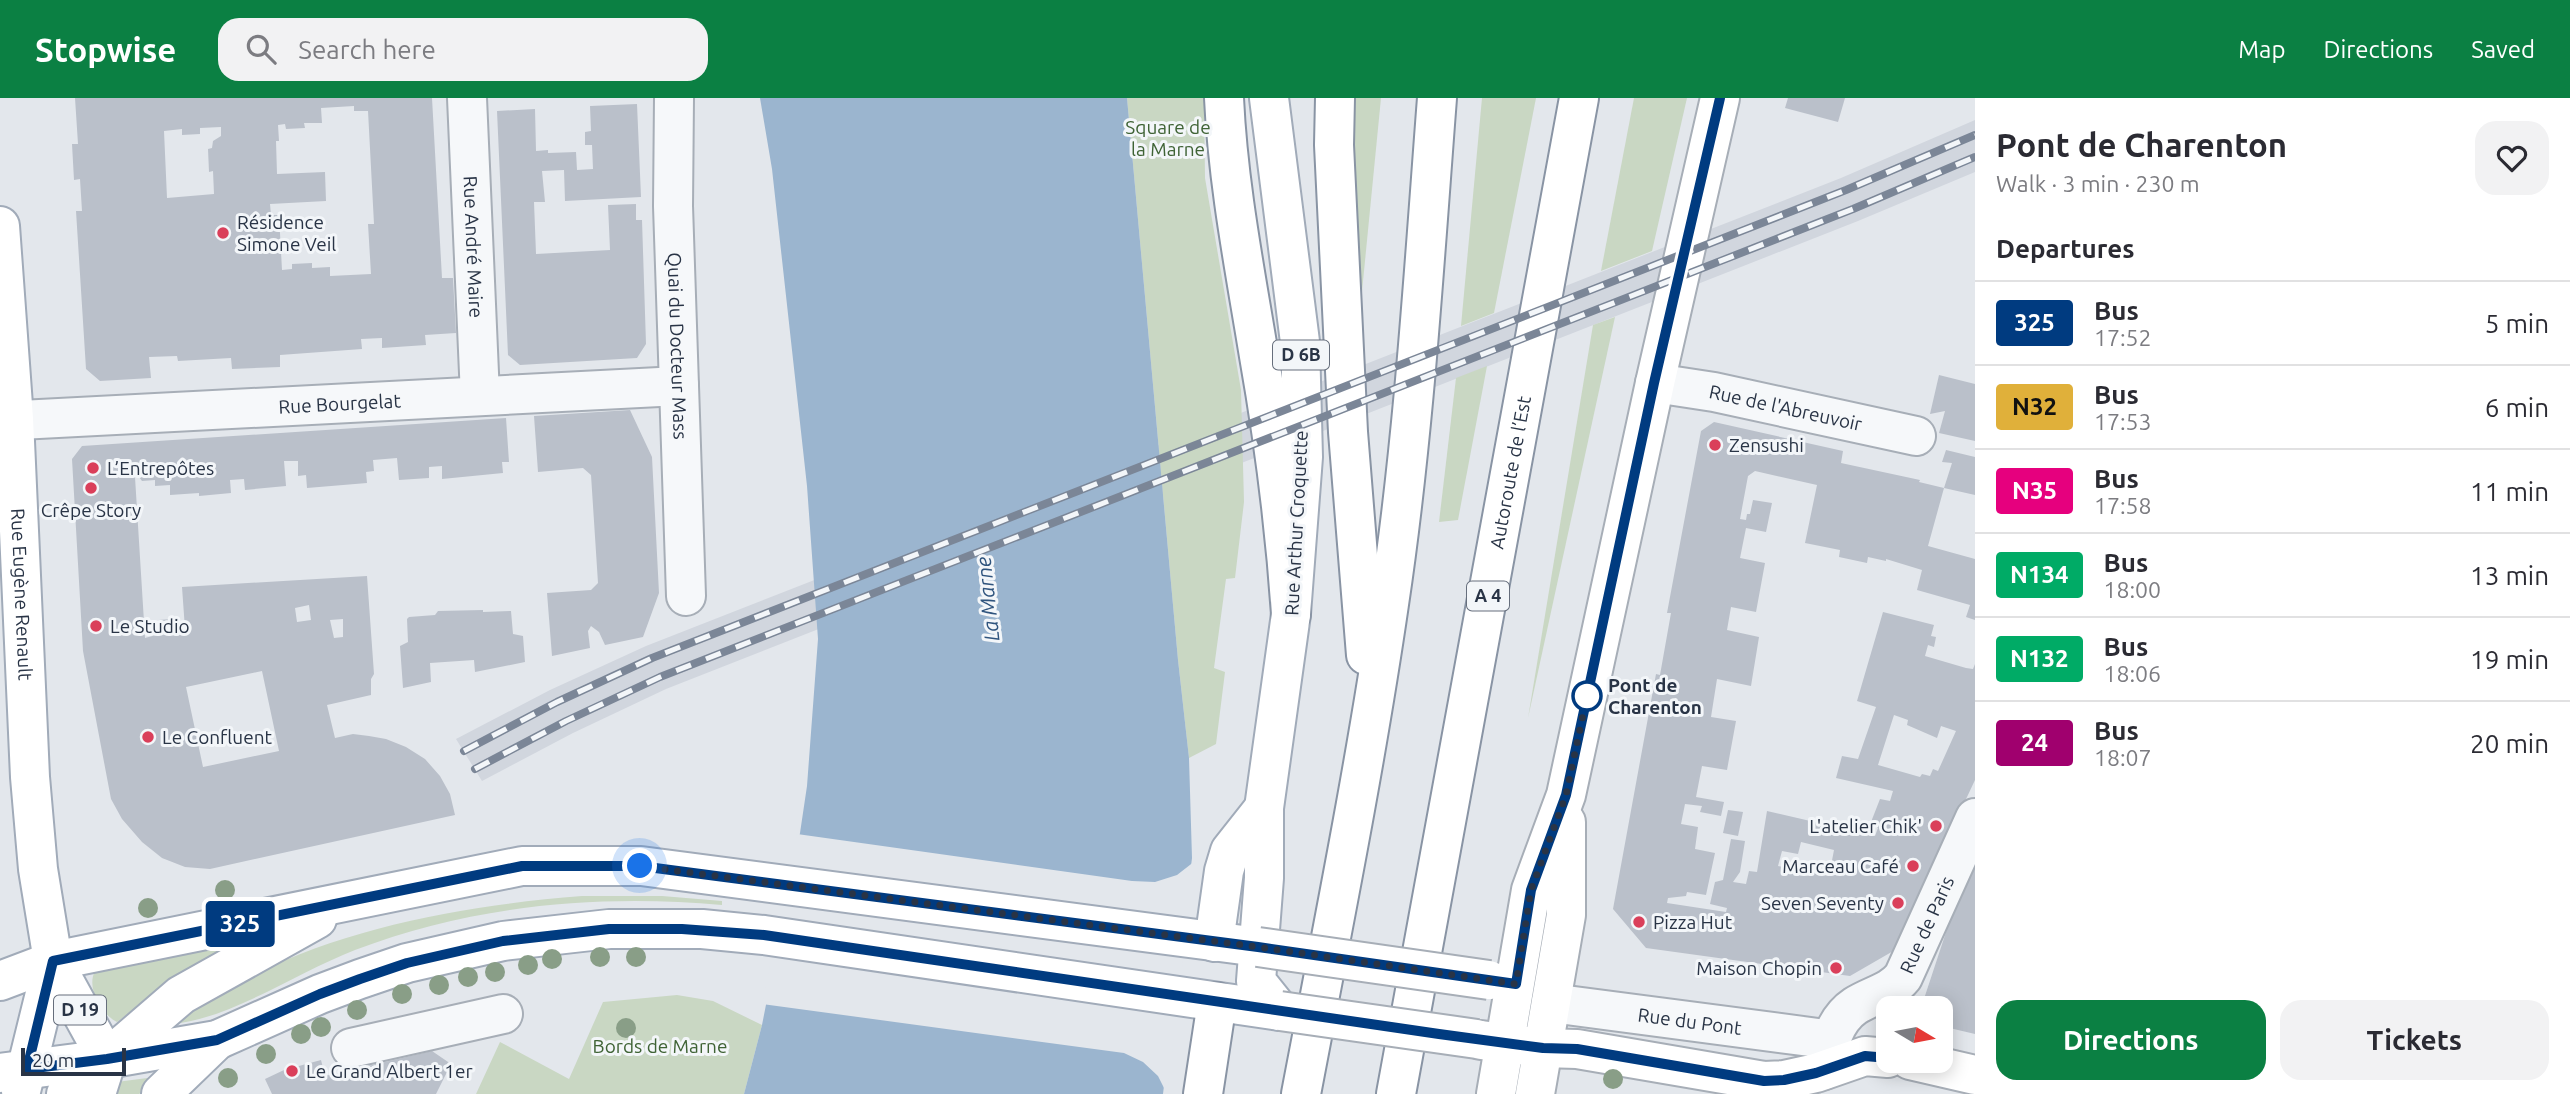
<!DOCTYPE html>
<html lang="en">
<head>
<meta charset="utf-8">
<style>
	body { margin:0; font-family:Ubuntu,sans-serif; background:#f2f2f3; color:#2b2b33; height:100vh; display:flex; flex-direction:column; font-size:26px; white-space:nowrap }
	* { box-sizing:border-box; margin:0 }
	p { font-size:23px; color:#7c7c81 }
	.icon { flex:none; width:38px; height:38px; fill:none; stroke:currentColor; stroke-width:2; stroke-linecap:round; stroke-linejoin:round }
	.map { position:relative; flex:1; overflow:hidden }
	.sheet { display:flex; flex-direction:column; background:#fff; width:595px }
	.sheet>* { flex:none }
	.badge { padding:0 14px; border-radius:5px; font-size:24px; line-height:46px }
	.needle { width:46px; rotate:100deg }
	.buttons { position:absolute; left:1876px; top:898px; display:grid; gap:14px }
	.buttons a { display:grid; place-items:center; width:77px; height:77px; border-radius:14px; background:#fff; box-shadow:0 4px 18px #0003; font-size:35px }
	.scale { position:absolute; left:21px; bottom:18px; width:105px; box-sizing:border-box; padding-left:7px; border:4px solid #293446; border-top:0; font-size:19px; line-height:24px; white-space:nowrap; color:#293446; -webkit-text-stroke:5px #f3f6f9; paint-order:stroke }
	.you { position:absolute; width:35px; height:35px; margin:-18px; border:5px solid #fff; border-radius:50%; background:#1a73e8; box-shadow:0 0 0 10px #1a73e833 }
	.map>.badge { position:absolute; translate:-50% -50%; box-shadow:0 0 0 4px #fff }
	h2 { padding:0 21px; font-size:26px; line-height:63px }
	.round { display:grid; place-items:center; flex:none; width:74px; height:74px; border-radius:21px; background:#f2f2f3 }
	.overview { display:flex; align-items:center; justify-content:space-between; height:119px; padding:0 21px }
	h1 { font-size:33px; font-weight:700; line-height:52px }
	.action { display:flex; gap:14px; margin-top:auto; padding:14px 21px }
	.action a { flex:1; height:80px; border-radius:21px; background:#0b8043; color:#fff; font-size:28px; font-weight:700; line-height:80px; text-align:center }
	.action a+a { background:#f2f2f3; color:#2b2b33 }
	ul { padding:0; list-style:none }
	li { display:flex; align-items:center; gap:21px; height:84px; padding:0 21px; border-top:2px solid #e1e1e2 }
	li div { flex:1 }
	li b { display:block; font-size:26px }
	li em { font-style:normal }
	li .badge { min-width:77px; font-weight:700; text-align:center }
	header { display:flex; align-items:center; gap:42px; box-sizing:border-box; height:98px; padding:0 35px; background:#0b8043; color:#fff }
	header strong { font-size:33px }
	nav { display:flex; gap:38px; margin-inline-start:auto; font-size:24px }
	.search { width:490px; height:63px; background:#f2f2f3; display:flex; align-items:center; gap:18px; box-sizing:border-box; padding:0 24px; border-radius:21px; color:#7c7c81; font-size:26px }
	main { display:flex; flex:1; min-height:0 }
	.map>svg:first-child { display:block }
	.built { fill:#d1d6de }
	.green { fill:#c9d7c3 }
	.water { fill:#9bb5cf }
	.pier { fill:#e3e7ec }
	.building { fill:#bac0ca; fill-rule:evenodd }
	.lines { fill:none; stroke-linecap:round; stroke-linejoin:round }
	.street-casing { stroke:#a7aeb7; stroke-width:42 }
	.secondary-casing { stroke:#a7aeb7; stroke-width:42 }
	.primary-casing { stroke:#a1abb9; stroke-width:42 }
	.highway-casing { stroke:#8994a4; stroke-width:42 }
	.street { stroke:#f6f8fa; stroke-width:38 }
	.secondary { stroke:#fff; stroke-width:38 }
	.primary { stroke:#fff; stroke-width:38 }
	.highway { stroke:#fff; stroke-width:38 }
	.rail-casing { stroke:#7b8697; stroke-width:8 }
	.rail { stroke:#f3f6f9; stroke-width:5; stroke-dasharray:16; stroke-linecap:butt }
	.secondary-bridge-casing { stroke:#a7aeb7; stroke-width:42; stroke-linecap:butt }
	.secondary-bridge { stroke:#fff; stroke-width:38 }
	.tree { fill:#899e87 }
	.line-casing { stroke:#fff; stroke-width:16 }
	.line { stroke:#003b80; stroke-width:10 }
	.walk { stroke:#293446; stroke-width:7; stroke-dasharray:0 12.6 }
	.poi-dot { fill:#da3f5a; stroke:#f3f6f9; stroke-width:2.5 }
	.stop-dot { fill:#fff; stroke:#003b80; stroke-width:3.5 }
	.labels { text-anchor:middle; stroke-width:6; stroke-linejoin:round; paint-order:stroke }
	.shield { fill:#f3f6f9; stroke:#666e7c; stroke-width:2 }
	.shield-label { font-size:18px; font-weight:bold; fill:#293446 }
	.park-label { font-size:19px; fill:#3f6335; stroke:#f3f6f9 }
	.poi-label { font-size:19px; fill:#293446; stroke:#f3f6f9; text-anchor:start }
	.street-label { font-size:19px; fill:#293446; stroke:#f3f6f9 }
	.stop-label { font-size:19px; font-weight:bold; fill:#293446; stroke:#f3f6f9; text-anchor:start }
	.water-label { font-size:21px; font-style:italic; fill:#2f547e; stroke:#f3f6f9 }
</style>
</head>
<body>
<header>
<strong>Stopwise</strong>
<div class="search"><svg class="icon" aria-label="search" viewBox="0 0 24 24"><circle cx="10" cy="10" r="6"/><path d="M15 15l6 6"/></svg>Search here</div>
<nav><a>Map</a><a>Directions</a><a>Saved</a></nav>
</header>
<main>
<div class="map">
<svg width="1975" height="996" viewBox="0 0 1975 996">
	<rect width="100%" height="100%" fill="#e3e7ec"/>
	<path class="built" d="M 1975,22 L 1975,74 L 1858,123 L 666,591 L 573,635 L 482,683 L 456,641 L 550,592 L 646,548 L 1841,80 Z"/>
	<g class="green">
		<path d="M 1127,0 L 1204,0 L 1205,80 L 1241,292 L 1244,404 L 1235,480 L 1226,481 L 1214,570 L 1225,574 L 1216,646 L 1189,660 L 1178,562 Z"/>
		<path d="M 1347,0 L 1381,0 L 1359,224 Z"/>
		<path d="M 1482,0 L 1536,0 L 1494,215 L 1461,228 Z"/>
		<path d="M 1634,0 L 1687,0 L 1652,153 L 1601,173 Z"/>
		<path d="M 1615,219 L 1528,620 L 1593,227 Z"/>
		<path d="M 1487,268 L 1458,422 L 1439,424 L 1456,280 Z"/>
		<path d="M 582,798 L 662,798 L 722,803 L 722,807 C 599,796 472,807 355,852 C 298,874 232,920 173,926 C 196,910 220,894 245,881 C 347,828 468,807 582,798 Z"/>
		<path d="M 305,817 L 168,885 L 117,924 C 101,916 86,890 95,873 Z"/>
		<path d="M 677,897 L 713,903 L 762,927 L 744,996 L 476,996 L 500,944 L 569,981 L 603,904 Z"/>
		<path d="M 155,979 L 156,984 L 139,996 L 108,996 L 109,985 Z"/>
	</g>
	<path class="water" d="M 760,0 L 1127,0 L 1178,562 L 1189,660 L 1192,760 L 1163,996 L 744,996 L 762,927 L 800,735 L 807,688 L 818,541 L 807,388 L 772,71 Z"/>
	<path class="pier" d="M 797,736 L 1132,783 L 1155,784 L 1177,777 L 1195,763 L 1167,996 L 1158,978 L 1143,964 L 1124,955 L 762,906 Z"/>
	<g class="building">
		<path d="M 75,0 L 432,0 L 442,180 L 453,180 L 456,235 L 425,237 L 426,247 L 382,250 L 382,240 L 361,241 L 362,251 L 280,257 L 280,269 L 232,271 L 231,260 L 178,263 L 177,258 L 149,259 L 151,280 L 100,283 L 86,271 L 76,113 L 82,113 L 80,81 L 74,82 L 72,46 L 78,46 ZM 354,8 L 354,13 L 368,13 L 374,126 L 368,126 L 371,176 L 330,178 L 330,169 L 312,170 L 312,165 L 292,166 L 292,171 L 282,172 L 279,117 L 271,117 L 270,106 L 326,103 L 325,74 L 277,76 L 276,43 L 279,43 L 278,27 L 285,26 L 286,31 L 305,30 L 304,25 L 322,25 L 321,10 ZM 221,29 L 221,38 L 213,43 L 212,50 L 208,51 L 209,74 L 213,73 L 214,96 L 167,100 L 164,33 L 182,31 L 182,37 L 200,36 L 200,30 Z"/>
		<path d="M 1788,0 L 1845,0 L 1838,24 L 1785,10 Z"/>
		<path d="M 637,6 L 641,99 L 565,103 L 564,72 L 542,73 L 545,104 L 534,104 L 536,156 L 610,152 L 608,107 L 636,106 L 636,122 L 642,122 L 646,246 L 637,260 L 520,267 L 508,257 L 497,13 L 535,11 L 536,53 L 548,52 L 548,55 L 576,54 L 577,72 L 593,71 L 592,47 L 585,47 L 585,34 L 591,33 L 590,8 Z"/>
		<path d="M 1939,277 L 1975,286 L 1975,343 L 1939,335 L 1945,313 L 1930,316 Z"/>
		<path d="M 630,312 L 652,359 L 659,495 L 643,539 L 605,547 L 599,534 L 591,528 L 588,533 L 590,550 L 552,558 L 547,495 L 591,492 L 598,485 L 591,377 L 583,370 L 538,374 L 534,318 Z"/>
		<path d="M 506,320 L 509,364 L 502,364 L 503,375 L 442,381 L 442,368 L 429,369 L 429,380 L 399,382 L 397,360 L 373,362 L 374,373 L 366,374 L 367,385 L 307,390 L 306,377 L 298,378 L 298,363 L 284,363 L 286,388 L 245,392 L 244,381 L 230,382 L 231,395 L 199,398 L 199,395 L 170,397 L 170,387 L 155,388 L 155,382 L 142,383 L 139,379 L 135,379 L 145,540 L 156,537 L 156,525 L 159,522 L 172,521 L 177,525 L 178,532 L 185,531 L 182,489 L 367,478 L 374,576 L 371,581 L 371,597 L 327,607 L 335,640 L 353,636 L 369,638 L 386,641 L 406,649 L 425,661 L 440,678 L 450,696 L 455,717 L 210,771 L 185,769 L 162,760 L 142,744 L 122,721 L 111,701 L 83,553 L 72,361 L 82,348 ZM 309,507 L 311,522 L 297,524 L 295,510 ZM 343,521 L 343,539 L 334,540 L 330,522 ZM 262,573 L 279,653 L 203,669 L 186,589 Z"/>
		<path d="M 1714,324 L 1843,353 L 1841,365 L 1920,382 L 1919,384 L 1944,390 L 1928,448 L 1975,461 L 1975,522 L 1966,519 L 1970,507 L 1917,492 L 1922,472 L 1886,461 L 1886,463 L 1868,459 L 1867,465 L 1839,459 L 1840,452 L 1805,445 L 1817,387 L 1755,373 L 1748,378 L 1740,421 L 1746,422 L 1747,416 L 1750,416 L 1753,402 L 1772,405 L 1766,434 L 1746,430 L 1740,460 L 1765,465 L 1756,514 L 1731,509 L 1727,532 L 1759,539 L 1751,588 L 1717,581 L 1711,619 L 1736,623 L 1727,672 L 1702,668 L 1696,699 L 1724,704 L 1721,718 L 1700,714 L 1702,708 L 1685,706 L 1681,726 L 1698,729 L 1695,751 L 1715,755 L 1706,797 L 1687,794 L 1686,798 L 1668,800 L 1667,805 L 1726,814 L 1727,810 L 1710,806 L 1715,784 L 1723,782 L 1731,741 L 1745,743 L 1740,774 L 1733,784 L 1746,786 L 1749,773 L 1757,774 L 1767,713 L 1875,738 L 1878,730 L 1871,724 L 1880,701 L 1890,703 L 1893,693 L 1836,680 L 1842,658 L 1858,661 L 1876,609 L 1857,603 L 1883,514 L 1934,527 L 1931,538 L 1936,539 L 1934,549 L 1928,547 L 1925,558 L 1966,570 L 1973,571 L 1975,566 L 1975,682 L 1895,852 L 1850,878 L 1646,850 L 1613,811 L 1656,576 L 1660,577 L 1671,515 L 1667,515 L 1701,333 ZM 1894,617 L 1908,622 L 1907,627 L 1937,640 L 1941,628 L 1956,633 L 1938,673 L 1933,671 L 1930,678 L 1922,676 L 1920,679 L 1878,667 ZM 1801,744 L 1834,752 L 1829,778 L 1778,768 L 1782,753 L 1798,756 Z"/>
		<path d="M 1946,352 L 1975,359 L 1975,397 L 1944,390 L 1952,365 L 1942,364 Z"/>
		<path d="M 483,512 L 483,514 L 511,513 L 513,536 L 523,538 L 525,564 L 475,574 L 474,562 L 430,565 L 431,584 L 403,590 L 400,548 L 408,544 L 407,521 L 409,519 L 435,517 L 438,513 Z"/>
		<path d="M 1728,712 L 1743,714 L 1738,738 L 1723,735 Z"/>
		<path d="M 1975,768 L 1975,936 L 1941,928 L 1941,910 L 1921,910 L 1949,825 Z"/>
		<path d="M 432,953 L 451,966 L 436,996 L 272,996 L 265,981 L 284,972 L 321,962 L 325,978 Z"/>
	</g>
	<g class="lines">
		<defs>
			<g id="street">
				<path id="s1" d="M 467,0 L 480,298"/>
				<path id="s2" d="M 674,0 L 673,108 L 686,498"/>
				<path id="s3" d="M 1655,285 L 1714,294 L 1916,338"/>
				<path id="s4" d="M 0,323 L 679,288"/>
				<path id="s5" d="M 1551,905 L 1818,940 L 1829,945"/>
				<path d="M 351,950 L 503,916"/>
				<path id="s6" d="M 1824,972 C 1828,949 1834,922 1855,908 C 1872,897 1890,895 1903,879 L 1975,720"/>
			</g>
			<g id="secondary">
				<path d="M 1481,942 L 1543,950 L 1577,951 L 1764,983 L 1784,982 L 1816,975 L 1865,958 L 1888,960"/>
				<path d="M 1910,962 L 1975,977"/>
				<path d="M 1496,996 L 1531,792 L 1566,697 L 1655,285 L 1720,0"/>
				<path d="M 1535,996 L 1566,817 L 1566,724"/>
			</g>
			<g id="primary">
				<path d="M 1269,0 L 1300,244 L 1303,359 L 1291,516 L 1264,710 L 1264,780 L 1256,883 L 1280,913"/>
				<path id="s7" d="M 0,128 L 14,321 L 30,679 L 38,771 L 53,863 L 107,961 L 96,996"/>
				<path d="M 1214,844 L 1224,773 L 1230,753 L 1264,710"/>
				<path d="M 0,883 L 53,863 L 522,768 L 641,768 L 1258,849"/>
				<path d="M 0,975 L 107,961 L 217,942 L 320,896 L 360,881 L 407,865 L 503,843 L 609,831 L 702,831 L 764,837 L 1280,913"/>
				<path d="M 21,993 L 53,863"/>
				<path d="M 66,996 L 181,897 L 317,821"/>
				<path d="M 161,996 L 217,942"/>
			</g>
			<g id="highway">
				<path d="M 1224,0 C 1228,87 1245,172 1259,258 C 1274,343 1285,429 1291,516"/>
				<path d="M 1335,0 L 1334,47 L 1348,334 L 1366,557"/>
				<path d="M 1203,996 L 1217,904"/>
				<path d="M 1301,996 C 1332,833 1365,670 1389,506 C 1414,339 1424,169 1437,0"/>
				<path id="s8" d="M 1396,996 L 1579,0"/>
			</g>
		</defs>
		<use href="#street" class="street-casing"/>
		<use href="#secondary" class="secondary-casing"/>
		<use href="#primary" class="primary-casing"/>
		<use href="#highway" class="highway-casing"/>
		<use href="#street" class="street"/>
		<use href="#secondary" class="secondary"/>
		<use href="#primary" class="primary"/>
		<use href="#highway" class="highway"/>
		<defs>
			<g id="rail">
				<path d="M 464,653 L 557,604 L 652,560 L 1846,92 L 1975,37"/>
				<path d="M 475,671 L 566,623 L 660,579 L 1853,111 L 1975,59"/>
			</g>
		</defs>
		<use href="#rail" class="rail-casing"/>
		<use href="#rail" class="rail"/>
		<defs>
			<g id="secondary-bridge">
				<path d="M 1258,849 L 1489,882"/>
				<path d="M 1280,913 L 1477,941"/>
			</g>
		</defs>
		<use href="#secondary-bridge" class="secondary-bridge-casing"/>
		<use href="#secondary-bridge" class="secondary-bridge"/>
	</g>
	<g class="tree">
		<circle cx="225" cy="792" r="10"/>
		<circle cx="148" cy="810" r="10"/>
		<circle cx="600" cy="859" r="10"/>
		<circle cx="636" cy="859" r="10"/>
		<circle cx="552" cy="861" r="10"/>
		<circle cx="528" cy="867" r="10"/>
		<circle cx="495" cy="874" r="10"/>
		<circle cx="468" cy="879" r="10"/>
		<circle cx="439" cy="887" r="10"/>
		<circle cx="402" cy="896" r="10"/>
		<circle cx="357" cy="912" r="10"/>
		<circle cx="321" cy="929" r="10"/>
		<circle cx="626" cy="930" r="10"/>
		<circle cx="301" cy="936" r="10"/>
		<circle cx="266" cy="956" r="10"/>
		<circle cx="228" cy="980" r="10"/>
		<circle cx="1613" cy="981" r="10"/>
	</g>
	<g class="lines">
		<defs>
			<path id="line" d="M 1720,0 L 1654,285 L 1566,697 L 1531,792 L 1516,886 L 1258,849 L 640,768 L 522,768 L 53,863 L 27,971 L 107,961 L 217,942 L 320,896 L 360,881 L 407,865 L 503,843 L 609,831 L 682,831 L 764,837 L 1439,936 L 1543,950 L 1577,951 L 1764,983 L 1784,982 L 1816,975 L 1865,958 L 1888,960"/>
		</defs>
		<use href="#line" class="line-casing"/>
		<use href="#line" class="line"/>
		<path class="walk" d="M 640,768 L 1258,849 L 1516,886 L 1531,792 L 1566,697 L 1587,598"/>
	</g>
	<g class="poi-dot">
		<circle cx="223" cy="135" r="7"/>
		<circle cx="1715" cy="347" r="7"/>
		<circle cx="93" cy="370" r="7"/>
		<circle cx="91" cy="390" r="7"/>
		<circle cx="96" cy="528" r="7"/>
		<circle cx="148" cy="639" r="7"/>
		<circle cx="1936" cy="728" r="7"/>
		<circle cx="1913" cy="768" r="7"/>
		<circle cx="1898" cy="805" r="7"/>
		<circle cx="1639" cy="824" r="7"/>
		<circle cx="1836" cy="870" r="7"/>
		<circle cx="292" cy="973" r="7"/>
	</g>
	<circle class="stop-dot" cx="1587" cy="598" r="14"/>
	<g class="labels">
		<g class="shield">
			<rect x="1273" y="242.5" width="56" height="29" rx="5"/>
			<rect x="1467" y="483.5" width="42" height="29" rx="5"/>
			<rect x="54" y="897.5" width="52" height="29" rx="5"/>
		</g>
		<g class="shield-label">
			<text x="1301" y="263">D 6B</text>
			<text x="1488" y="504">A 4</text>
			<text x="80" y="918">D 19</text>
		</g>
		<g class="park-label">
			<text x="1168" y="36">Square de<tspan x="1168" dy="22">la Marne</tspan></text>
			<text x="660" y="955">Bords de Marne</text>
		</g>
		<g class="poi-label">
			<text x="237" y="131">Résidence<tspan x="237" dy="22">Simone Veil</tspan></text>
			<text x="1729" y="354">Zensushi</text>
			<text x="107" y="377">L’Entrepôtes</text>
			<text x="91" y="419" text-anchor="middle">Crêpe Story</text>
			<text x="110" y="535">Le Studio</text>
			<text x="162" y="646">Le Confluent</text>
			<text x="1922" y="735" text-anchor="end">L'atelier Chik'</text>
			<text x="1899" y="775" text-anchor="end">Marceau Café</text>
			<text x="1884" y="812" text-anchor="end">Seven Seventy</text>
			<text x="1653" y="831">Pizza Hut</text>
			<text x="1822" y="877" text-anchor="end">Maison Chopin</text>
			<text x="306" y="980">Le Grand Albert 1er</text>
		</g>
		<g class="street-label">
			<text dy="7" stroke="none"><textPath href="#s1" startOffset="149">Rue André Maire</textPath></text>
			<text dy="7" stroke="none"><textPath href="#s2" startOffset="248">Quai du Docteur Mass</textPath></text>
			<text dy="7" stroke="none"><textPath href="#s4" startOffset="340">Rue Bourgelat</textPath></text>
			<text dy="7" stroke="none"><textPath href="#s3" startOffset="133">Rue de l'Abreuvoir</textPath></text>
			<text dy="7" stroke="none"><textPath href="#s8" startOffset="632">Autoroute de l’Est</textPath></text>
			<text transform="translate(1296 425) rotate(-87)" y="7">Rue Arthur Croquette</text>
			<text dy="7" stroke="none"><textPath href="#s7" startOffset="369">Rue Eugène Renault</textPath></text>
			<text dy="7" stroke="none"><textPath href="#s6" startOffset="187">Rue de Paris</textPath></text>
			<text dy="7" stroke="none"><textPath href="#s5" startOffset="140">Rue du Pont</textPath></text>
		</g>
		<g class="stop-label">
			<text x="1608" y="594">Pont de<tspan x="1608" dy="22">Charenton</tspan></text>
		</g>
		<g class="water-label">
			<text transform="translate(988 501) rotate(-96)" y="7">La Marne</text>
		</g>
	</g>
</svg>
<div class="buttons">
<a><svg class="needle" viewBox="-14 -14 28 28"><path d="M0-13l5 13h-10z" fill="#e53935"/><path d="M0 13l5-13h-10z" fill="#7c7c81"/></svg></a>
</div>
<div class="scale">20 m</div>
<div class="you" style="left:640px;top:768px"></div>
<b class="badge" style="left:240px;top:826px;background:#003b80;color:#fff">325</b>
</div>
<section class="sheet">
<div class="overview"><div><h1>Pont de Charenton</h1><p>Walk · 3 min · 230 m</p></div><a class="round"><svg class="icon" aria-label="heart" viewBox="0 0 24 24"><path d="M12 20l-8-8c-3-5 5-10 8-4 3-6 11-1 8 4z"/></svg></a></div>
<h2>Departures</h2>
<ul>
<li><span class="badge" style="background:#003b80;color:#fff">325</span><div><b>Bus</b><p>17:52</p></div><em>5 min</em></li>
<li><span class="badge" style="background:#e0b03a;color:#111">N32</span><div><b>Bus</b><p>17:53</p></div><em>6 min</em></li>
<li><span class="badge" style="background:#e6007e;color:#fff">N35</span><div><b>Bus</b><p>17:58</p></div><em>11 min</em></li>
<li><span class="badge" style="background:#00ab66;color:#fff">N134</span><div><b>Bus</b><p>18:00</p></div><em>13 min</em></li>
<li><span class="badge" style="background:#00ab66;color:#fff">N132</span><div><b>Bus</b><p>18:06</p></div><em>19 min</em></li>
<li><span class="badge" style="background:#a0006e;color:#fff">24</span><div><b>Bus</b><p>18:07</p></div><em>20 min</em></li>
</ul>
<div class="action"><a>Directions</a><a>Tickets</a></div>
</section>
</main>
</body>
</html>
